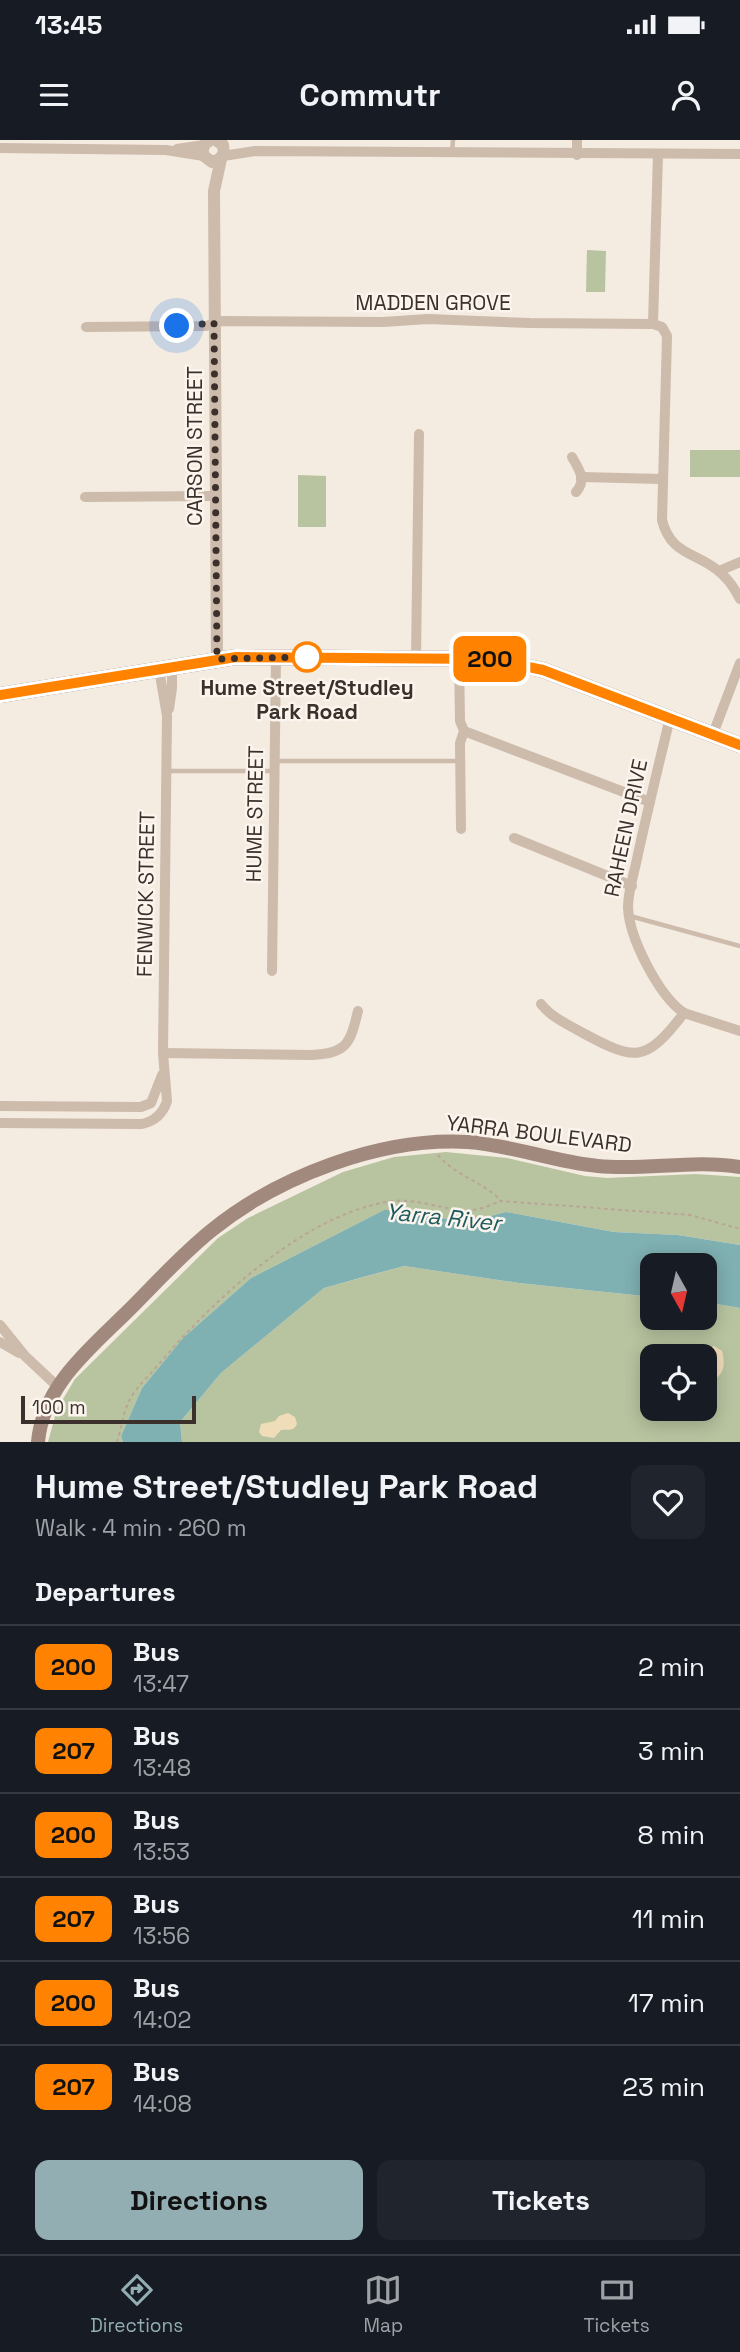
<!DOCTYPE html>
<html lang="en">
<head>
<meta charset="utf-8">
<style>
	body { margin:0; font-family:"Space Grotesk",sans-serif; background:#20242c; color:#f1f3f6; height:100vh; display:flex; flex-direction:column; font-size:26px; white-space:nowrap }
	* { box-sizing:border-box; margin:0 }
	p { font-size:23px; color:#9ea1a6 }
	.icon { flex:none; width:38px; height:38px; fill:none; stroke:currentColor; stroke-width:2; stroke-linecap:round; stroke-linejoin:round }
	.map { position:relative; height:1302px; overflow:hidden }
	.side { display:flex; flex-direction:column; background:#171b24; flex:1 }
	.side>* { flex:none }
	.badge { padding:0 14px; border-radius:10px; font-size:24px; line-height:46px }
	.needle { width:46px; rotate:172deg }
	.fabs { position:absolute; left:640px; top:1113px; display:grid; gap:14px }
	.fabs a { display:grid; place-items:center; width:77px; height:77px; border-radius:14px; background:#171b24; box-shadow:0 4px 18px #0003; font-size:35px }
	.scale { position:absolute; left:21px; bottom:18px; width:175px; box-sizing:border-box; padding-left:7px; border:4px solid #3b302b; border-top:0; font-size:19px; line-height:24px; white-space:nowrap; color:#3b302b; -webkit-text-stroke:5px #fbf5ee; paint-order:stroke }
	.you { position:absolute; width:35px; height:35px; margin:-18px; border:5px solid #fff; border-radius:50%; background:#1a73e8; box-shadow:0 0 0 10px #1a73e833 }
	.map>.badge { position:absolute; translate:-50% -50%; box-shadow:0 0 0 4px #fff }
	h2 { padding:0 35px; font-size:26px; line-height:63px }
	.round { display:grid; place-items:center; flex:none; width:74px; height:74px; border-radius:14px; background:#20242c }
	.overview { display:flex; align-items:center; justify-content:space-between; height:119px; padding:0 35px }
	h1 { font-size:33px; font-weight:700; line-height:52px }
	.cta { display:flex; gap:14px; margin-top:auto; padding:14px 35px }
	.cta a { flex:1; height:80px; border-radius:14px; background:#92aeb2; color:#111; font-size:28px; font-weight:700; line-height:80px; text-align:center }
	.cta a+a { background:#20242c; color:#f1f3f6 }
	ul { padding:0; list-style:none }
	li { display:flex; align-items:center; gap:21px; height:84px; padding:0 35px; border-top:2px solid #363941 }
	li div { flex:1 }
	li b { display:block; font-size:26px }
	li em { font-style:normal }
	li .badge { min-width:77px; font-weight:700; text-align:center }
	.status { display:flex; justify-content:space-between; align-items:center; height:49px; padding:0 35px; background:#171b24; direction:ltr }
	.status svg { height:19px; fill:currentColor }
	header { display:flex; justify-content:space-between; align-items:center; height:91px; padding:0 35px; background:#171b24; font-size:32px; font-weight:700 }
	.tab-bar { display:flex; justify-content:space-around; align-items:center; height:98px; border-top:2px solid #363941; background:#171b24; font-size:19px; color:#9ea1a6 }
	.tab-bar a { display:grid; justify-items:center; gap:4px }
	.tab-bar .on { color:#92aeb2 }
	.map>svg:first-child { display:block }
	.green { fill:#b8c4a0; fill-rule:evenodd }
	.sand { fill:#efdcb8 }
	.water { fill:#7fb0b2 }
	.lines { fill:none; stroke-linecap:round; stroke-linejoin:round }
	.path { stroke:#b9a596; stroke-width:2; stroke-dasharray:3.5 3.5; stroke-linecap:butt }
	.service { stroke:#cdbbac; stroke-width:4.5 }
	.minor { stroke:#cdbbac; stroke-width:10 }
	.tertiary { stroke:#cdbbac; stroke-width:12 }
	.secondary { stroke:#a18a7d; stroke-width:14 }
	.primary { stroke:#7d675c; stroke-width:16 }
	.line-casing { stroke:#fff; stroke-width:16 }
	.line { stroke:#ff8200; stroke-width:10 }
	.walk { stroke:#3b302b; stroke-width:7; stroke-dasharray:0 12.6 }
	.stop-dot { fill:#fff; stroke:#ff8200; stroke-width:3.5 }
	.labels { text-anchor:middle; stroke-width:5; stroke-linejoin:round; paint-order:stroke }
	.street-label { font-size:21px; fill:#3b302b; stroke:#fbf5ee }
	.stop-label { font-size:21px; font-weight:bold; fill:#3b302b; stroke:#fbf5ee }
	.water-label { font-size:23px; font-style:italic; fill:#1f5a5e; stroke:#fbf5ee }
</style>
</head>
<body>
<div class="status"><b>13:45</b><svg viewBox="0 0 49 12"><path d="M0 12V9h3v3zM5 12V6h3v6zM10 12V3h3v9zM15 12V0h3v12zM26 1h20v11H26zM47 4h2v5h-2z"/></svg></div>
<header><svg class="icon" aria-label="menu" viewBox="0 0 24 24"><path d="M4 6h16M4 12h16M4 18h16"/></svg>Commutr<svg class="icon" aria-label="person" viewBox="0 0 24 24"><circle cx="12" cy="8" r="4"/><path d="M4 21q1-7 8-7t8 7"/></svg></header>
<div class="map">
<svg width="740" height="1302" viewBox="0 0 740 1302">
	<rect width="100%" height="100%" fill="#f4ebe1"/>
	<g class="green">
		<path d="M 587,110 L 606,111 L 605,152 L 586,152 Z"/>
		<rect x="690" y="310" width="50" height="27"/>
		<path d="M 298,335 L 326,336 L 326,387 L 298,387 Z"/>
		<path d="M 446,1012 L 507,1018 L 585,1036 L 607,1038 L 696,1034 L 740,1037 L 740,1105 L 678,1095 L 614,1092 L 506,1072 L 466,1082 L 396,1070 L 384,1070 L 251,1138 L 183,1198 L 142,1248 L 121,1296 L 123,1302 L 48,1302 L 57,1269 L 75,1239 L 218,1098 L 248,1078 L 343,1032 L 394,1017 Z"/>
		<path d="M 404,1126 L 519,1143 L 653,1157 L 653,1178 L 705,1178 L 705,1162 L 740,1168 L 740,1302 L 182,1302 L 180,1282 L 221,1233 L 324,1148 ZM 653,1216 L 705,1216 L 705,1269 L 653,1269 Z"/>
	</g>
	<g class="sand">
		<path d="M 714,1206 L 722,1211 C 725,1222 725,1233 715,1239 L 706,1240 L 705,1216 L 701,1216 C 702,1209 707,1207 714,1206 Z"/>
		<path d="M 288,1273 L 295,1277 L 297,1284 C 293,1292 289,1289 281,1290 L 274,1298 L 262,1296 L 259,1292 L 261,1284 L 275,1281 L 279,1276 Z"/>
	</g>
	<path class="water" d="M 384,1070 L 396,1070 L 466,1082 L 506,1072 L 614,1092 L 678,1095 L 740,1105 L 740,1168 L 705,1162 L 705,1125 L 653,1125 L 653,1157 L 519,1143 L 404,1126 L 367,1136 L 324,1148 L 221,1233 L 180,1282 L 182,1302 L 123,1302 L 121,1296 L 142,1248 L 183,1198 L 251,1138 Z"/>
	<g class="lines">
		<g class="path">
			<path d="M 438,1015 C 455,1036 483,1041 501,1061"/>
			<path d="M 117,1302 C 121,1289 123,1274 129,1261 C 135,1248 150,1235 159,1224 C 213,1160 302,1077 386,1062 C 415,1056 442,1071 471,1070 C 481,1070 492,1064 501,1061 L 690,1075 L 740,1089"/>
		</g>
		<g class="service">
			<path d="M 452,12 L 453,0"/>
			<path d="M 276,621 L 459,621"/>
			<path d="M 167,631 L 274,631"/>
			<path d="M 630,776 L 740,806"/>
		</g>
		<g class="minor">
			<path d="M 577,0 L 577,15"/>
			<path d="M 0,8 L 166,10 L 204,16"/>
			<path d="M 177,9 L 204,5"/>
			<path d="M 658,14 L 653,184 L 662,187 L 667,196 L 662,380 C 670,413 693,412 716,429 C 727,437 734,447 740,459"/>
			<path d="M 223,16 L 255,11 L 740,14"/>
			<path d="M 86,187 L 206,186 L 222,181 L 383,182 L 428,179 L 530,183 L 653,184"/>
			<path d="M 572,317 C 579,329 587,340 576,352"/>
			<path d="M 581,337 L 662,339"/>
			<path d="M 85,357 L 214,356"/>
			<path d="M 719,431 L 740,422"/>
			<path d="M 416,518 L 419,294"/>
			<path d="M 459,519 L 460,581 L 464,591 L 460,603 L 461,689"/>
			<path d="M 169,569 L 172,548 L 172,526"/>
			<path d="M 464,591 L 650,662"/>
			<path d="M 713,594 L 740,523"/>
			<path d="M 514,698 L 632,746"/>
			<path d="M 272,831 L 276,517"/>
			<path d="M 541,864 C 551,877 567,884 581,892 C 635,921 645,924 684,873 C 659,856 629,798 628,767 C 628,750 635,731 638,714 C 648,669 659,623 670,578"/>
			<path d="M 684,873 L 740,891"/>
			<path d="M 163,913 L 312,915 C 347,913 350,904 358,871"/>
			<path d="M 0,966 L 141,967 L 151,963 L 162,935"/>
			<path d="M 0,983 L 142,984 C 155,981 163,974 167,961 L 163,913 L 167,576 L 159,529"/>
			<path d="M 0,1185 L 25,1216 L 57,1246"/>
			<path d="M 0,1202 L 19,1213"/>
		</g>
		<g class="tertiary">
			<path d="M 211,0 C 204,3 201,9 204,16 L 212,22 L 218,20 L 224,14 L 223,5 L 216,0"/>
			<path d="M 217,519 L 214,51 L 221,19"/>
		</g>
		<path class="secondary" d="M 38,1302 C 43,1245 91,1208 129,1170 C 156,1143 182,1114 212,1090 C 279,1036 381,997 468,1002 C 512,1005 554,1022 598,1026 C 645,1031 692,1019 740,1027"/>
		<path class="primary" d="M 0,555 L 236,517 L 490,519 L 543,530 L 740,605"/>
	</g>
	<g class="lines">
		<defs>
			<path id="line" d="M 0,555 L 236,517 L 490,519 L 543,530 L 740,605"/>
		</defs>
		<use href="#line" class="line-casing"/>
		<use href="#line" class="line"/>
		<path class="walk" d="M 177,186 L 214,183 L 217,519 L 307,517"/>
	</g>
	<circle class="stop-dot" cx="307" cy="517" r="14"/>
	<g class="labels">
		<g class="street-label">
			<text x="433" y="170">MADDEN GROVE</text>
			<text transform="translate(195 306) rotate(-90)" y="7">CARSON STREET</text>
			<text transform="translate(255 674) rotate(-89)" y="7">HUME STREET</text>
			<text transform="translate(626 688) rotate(-78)" y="7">RAHEEN DRIVE</text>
			<text transform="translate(146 754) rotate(-89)" y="7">FENWICK STREET</text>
			<text transform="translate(539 994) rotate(7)" y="7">YARRA BOULEVARD</text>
		</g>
		<g class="stop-label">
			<text x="307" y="555">Hume Street/Studley<tspan x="307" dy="24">Park Road</tspan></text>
		</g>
		<g class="water-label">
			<text transform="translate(443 1077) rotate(6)" y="8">Yarra River</text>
		</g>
	</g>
</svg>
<div class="fabs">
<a><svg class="needle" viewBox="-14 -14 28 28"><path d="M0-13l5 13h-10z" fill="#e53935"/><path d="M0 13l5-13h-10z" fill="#9ea1a6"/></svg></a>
<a><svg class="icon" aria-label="locate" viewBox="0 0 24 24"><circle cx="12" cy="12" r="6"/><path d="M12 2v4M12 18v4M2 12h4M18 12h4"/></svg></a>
</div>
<div class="scale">100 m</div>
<div class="you" style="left:177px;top:186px"></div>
<b class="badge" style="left:490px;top:519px;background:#ff8200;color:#111">200</b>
</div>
<section class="side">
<div class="overview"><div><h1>Hume Street/Studley Park Road</h1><p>Walk · 4 min · 260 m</p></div><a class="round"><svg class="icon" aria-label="heart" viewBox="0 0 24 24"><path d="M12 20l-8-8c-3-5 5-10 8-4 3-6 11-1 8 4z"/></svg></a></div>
<h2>Departures</h2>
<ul>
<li><span class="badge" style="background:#ff8200;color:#111">200</span><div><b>Bus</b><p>13:47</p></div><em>2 min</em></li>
<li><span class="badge" style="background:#ff8200;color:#111">207</span><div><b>Bus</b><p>13:48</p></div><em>3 min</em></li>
<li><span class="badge" style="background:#ff8200;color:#111">200</span><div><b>Bus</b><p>13:53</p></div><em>8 min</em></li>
<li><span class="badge" style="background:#ff8200;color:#111">207</span><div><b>Bus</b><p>13:56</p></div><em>11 min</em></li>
<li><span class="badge" style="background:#ff8200;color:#111">200</span><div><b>Bus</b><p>14:02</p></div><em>17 min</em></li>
<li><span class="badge" style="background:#ff8200;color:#111">207</span><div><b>Bus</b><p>14:08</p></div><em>23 min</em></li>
</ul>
<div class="cta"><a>Directions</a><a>Tickets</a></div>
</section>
<nav class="tab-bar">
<a class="on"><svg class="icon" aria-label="directions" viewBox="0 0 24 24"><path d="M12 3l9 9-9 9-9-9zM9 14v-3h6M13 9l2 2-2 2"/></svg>Directions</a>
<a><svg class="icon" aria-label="map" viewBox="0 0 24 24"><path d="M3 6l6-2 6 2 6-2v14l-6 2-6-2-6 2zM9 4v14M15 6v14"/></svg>Map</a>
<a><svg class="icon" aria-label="tickets" viewBox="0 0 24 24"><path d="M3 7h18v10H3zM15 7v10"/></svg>Tickets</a>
</nav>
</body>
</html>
